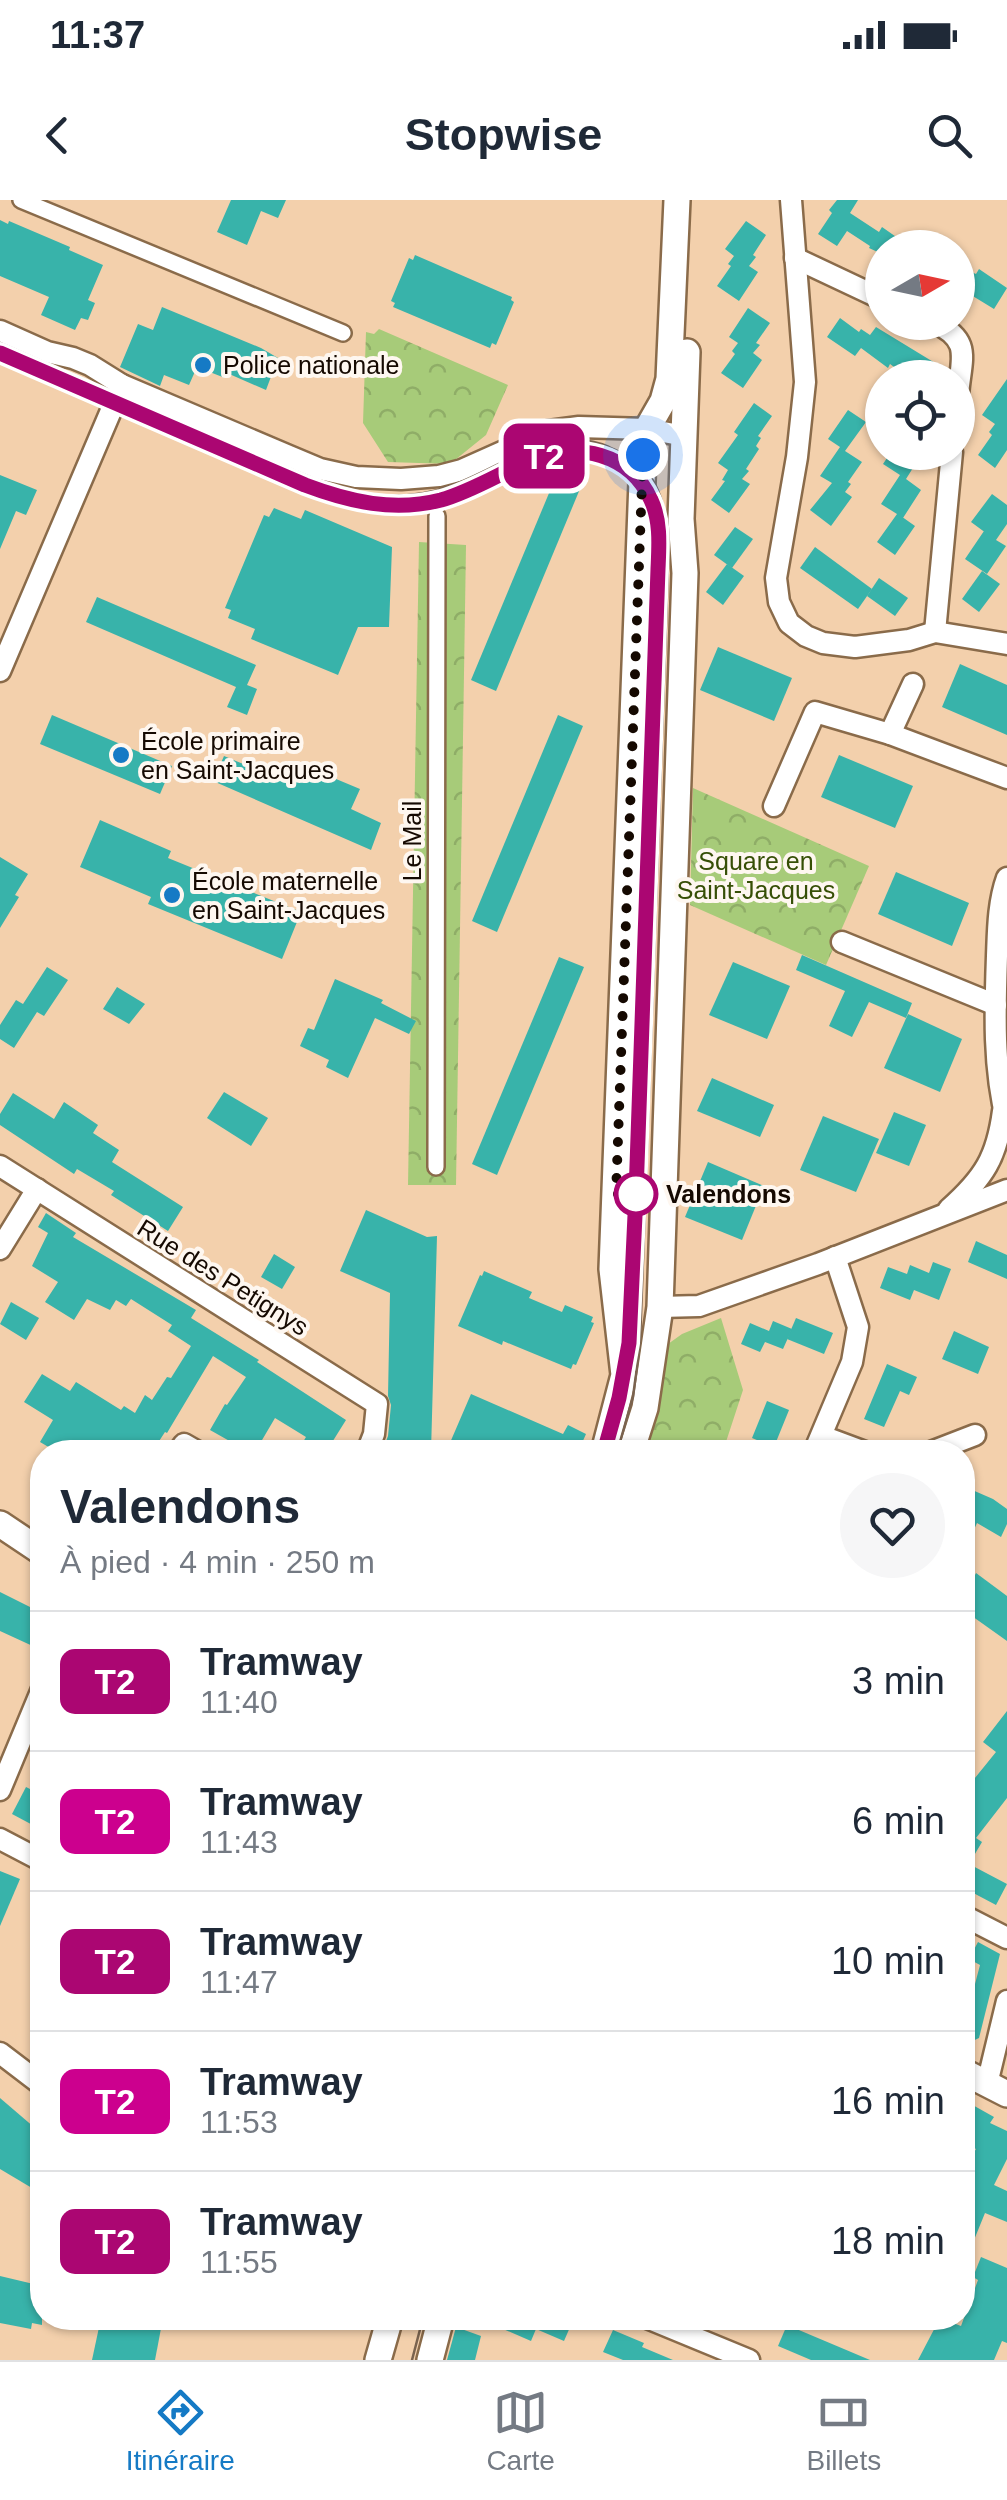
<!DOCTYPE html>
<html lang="fr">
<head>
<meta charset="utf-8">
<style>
	body { margin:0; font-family:Arial,sans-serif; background:#f6f6f7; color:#1f2937; height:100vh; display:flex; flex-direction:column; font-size:38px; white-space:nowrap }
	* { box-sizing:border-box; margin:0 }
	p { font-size:32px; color:#747a83 }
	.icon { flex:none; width:55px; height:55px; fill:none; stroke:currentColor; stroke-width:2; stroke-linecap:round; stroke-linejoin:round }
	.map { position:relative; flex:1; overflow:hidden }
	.panel { position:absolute; left:30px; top:1240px; width:945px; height:890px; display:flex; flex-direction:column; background:#fff; border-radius:40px; box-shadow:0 2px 8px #0004 }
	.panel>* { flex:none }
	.badge { padding:0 20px; border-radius:15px; font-size:35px; line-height:65px }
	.needle { width:65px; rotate:81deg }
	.buttons { position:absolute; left:865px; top:30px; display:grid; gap:20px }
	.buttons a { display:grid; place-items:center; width:110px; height:110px; border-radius:50%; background:#fff; box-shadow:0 2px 8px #0004; font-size:50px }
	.you { position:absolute; width:50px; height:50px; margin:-25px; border:8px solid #fff; border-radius:50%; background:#1a73e8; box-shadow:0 0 0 15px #1a73e833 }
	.map>.badge { position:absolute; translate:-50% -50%; box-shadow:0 0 0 5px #fff }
	.round { display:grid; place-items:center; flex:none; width:105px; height:105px; border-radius:52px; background:#f6f6f7 }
	.summary { display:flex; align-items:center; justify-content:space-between; height:170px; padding:0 30px }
	h1 { font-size:48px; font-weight:700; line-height:75px }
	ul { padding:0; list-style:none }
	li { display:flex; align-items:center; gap:30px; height:140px; padding:0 30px; border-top:2px solid #e0e1e3 }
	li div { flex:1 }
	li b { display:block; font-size:38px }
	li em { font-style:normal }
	li .badge { min-width:110px; font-weight:700; text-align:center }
	.status { display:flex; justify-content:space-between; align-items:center; height:70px; padding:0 50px; background:#fff; direction:ltr }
	.status svg { height:28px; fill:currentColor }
	header { display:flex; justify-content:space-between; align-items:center; height:130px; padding:0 30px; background:#fff; font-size:45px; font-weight:700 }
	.tabs { display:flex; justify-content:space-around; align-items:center; height:140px; border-top:2px solid #e0e1e3; background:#fff; font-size:28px; color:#747a83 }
	.tabs a { display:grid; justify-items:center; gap:5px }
	.tabs .selected { color:#157ac5 }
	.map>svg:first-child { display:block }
	.park { fill:url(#park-crowns) }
	.building { fill:#38b3aa }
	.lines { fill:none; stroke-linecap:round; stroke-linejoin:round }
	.pedestrian-casing { stroke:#8a6b4a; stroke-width:20 }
	.minor-casing { stroke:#8a6b4a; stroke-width:25 }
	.tertiary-casing { stroke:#8a6b4a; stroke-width:30 }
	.pedestrian { stroke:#fff; stroke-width:15 }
	.minor { stroke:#fff; stroke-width:20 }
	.tertiary { stroke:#fff; stroke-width:25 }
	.tram { stroke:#7a634f; stroke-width:2.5 }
	.line-casing { stroke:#fff; stroke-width:22 }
	.line { stroke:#ab0672; stroke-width:15 }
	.walk { stroke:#150901; stroke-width:10; stroke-dasharray:0 18 }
	.poi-dot { fill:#157ac5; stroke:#fef7f0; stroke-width:4 }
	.stop-dot { fill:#fff; stroke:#ab0672; stroke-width:5 }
	.labels { text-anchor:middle; stroke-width:8; stroke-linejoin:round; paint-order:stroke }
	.poi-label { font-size:25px; fill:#150901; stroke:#fef7f0; text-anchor:start }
	.street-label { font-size:25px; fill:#150901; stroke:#fef7f0 }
	.park-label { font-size:25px; fill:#364f06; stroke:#fef7f0 }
	.stop-label { font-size:25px; font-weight:bold; fill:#150901; stroke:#fef7f0; text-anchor:start }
</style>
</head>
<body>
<div class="status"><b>11:37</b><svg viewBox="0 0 49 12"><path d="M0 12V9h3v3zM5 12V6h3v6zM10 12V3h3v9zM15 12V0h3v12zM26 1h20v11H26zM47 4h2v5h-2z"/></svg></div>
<header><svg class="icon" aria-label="back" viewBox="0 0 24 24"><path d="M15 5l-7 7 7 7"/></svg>Stopwise<svg class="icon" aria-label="search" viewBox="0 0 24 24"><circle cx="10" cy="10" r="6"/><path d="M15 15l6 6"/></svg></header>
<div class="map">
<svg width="1007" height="2160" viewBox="0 0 1007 2160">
	<defs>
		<pattern id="park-crowns" width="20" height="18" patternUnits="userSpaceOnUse" patternTransform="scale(2.5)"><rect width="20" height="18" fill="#a7cb79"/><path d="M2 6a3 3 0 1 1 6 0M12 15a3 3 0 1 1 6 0" fill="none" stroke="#8fad67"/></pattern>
	</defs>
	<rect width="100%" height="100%" fill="#f3d0ac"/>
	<g class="park">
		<path d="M 379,129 L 508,185 L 486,235 L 450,264 L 388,262 L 363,223 L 366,132 L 374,134 Z"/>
		<path d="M 419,342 L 466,345 L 456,985 L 408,985 Z"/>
		<path d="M 693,588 L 869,666 L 826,765 L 690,705 Z"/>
		<path d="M 721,1118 L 743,1190 L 724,1248 L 718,1246 L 716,1252 L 643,1252 L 668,1144 L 682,1134 Z"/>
	</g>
	<g class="building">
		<path d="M 231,0 L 286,0 L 278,18 L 261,11 L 247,45 L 217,32 Z"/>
		<path d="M 837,0 L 858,0 L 850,13 L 879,32 L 882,27 L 912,48 L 882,48 L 882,54 L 869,48 L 870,46 L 847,31 L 837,46 L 818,34 L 832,13 L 829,10 Z"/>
		<path d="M 0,20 L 8,24 L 9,21 L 70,47 L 69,50 L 103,65 L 88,100 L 95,103 L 88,120 L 81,118 L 75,130 L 41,115 L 49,97 L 0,76 Z"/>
		<path d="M 746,21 L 766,35 L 753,55 L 756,57 L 749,66 L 758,72 L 739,101 L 717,86 L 731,66 L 728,64 L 734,56 L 725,49 Z"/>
		<path d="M 415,55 L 512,97 L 511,100 L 514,102 L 496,145 L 492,143 L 490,148 L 393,107 L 395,103 L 391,101 L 409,58 L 413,60 Z"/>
		<path d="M 958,66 L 976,74 L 979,69 L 1007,88 L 994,109 L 958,87 Z"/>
		<path d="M 162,107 L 261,148 L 278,158 L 266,190 L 227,173 L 225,178 L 197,167 L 189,185 L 164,175 L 160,186 L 120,167 L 138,124 L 153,130 Z"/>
		<path d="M 748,108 L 770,123 L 756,143 L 760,145 L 753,153 L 762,160 L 743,188 L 721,173 L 735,154 L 732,151 L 738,143 L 729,137 Z"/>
		<path d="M 840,118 L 859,132 L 861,129 L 870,135 L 876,127 L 935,163 L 925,178 L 909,178 L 890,164 L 888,168 L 861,148 L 855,156 L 827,137 Z"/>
		<path d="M 1007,179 L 1007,250 L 995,268 L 978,255 L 992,235 L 989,232 L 995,224 L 982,215 Z"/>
		<path d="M 754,203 L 772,216 L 758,236 L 761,238 L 756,246 L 759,249 L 746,269 L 749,271 L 742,279 L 750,284 L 729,313 L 711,300 L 725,281 L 722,280 L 728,270 L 718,263 L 738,235 L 734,232 Z"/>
		<path d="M 848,210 L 866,222 L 845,251 L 862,262 L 848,282 L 851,284 L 845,292 L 852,297 L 831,326 L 810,310 L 832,283 L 820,276 L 840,247 L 828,239 Z"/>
		<path d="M 891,252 L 923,252 L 906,279 L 921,290 L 903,318 L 898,314 L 915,326 L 895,355 L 877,342 L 897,314 L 881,304 L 900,275 L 883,264 Z"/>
		<path d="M 557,274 L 582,284 L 496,491 L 471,480 Z"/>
		<path d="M 0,275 L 37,290 L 26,315 L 16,311 L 0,349 Z"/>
		<path d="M 992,294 L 1007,305 L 1007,324 L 996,340 L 1006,346 L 987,374 L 965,359 L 984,331 L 990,336 L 971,322 Z"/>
		<path d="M 274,308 L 301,319 L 305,310 L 392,347 L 389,427 L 358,427 L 338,475 L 251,439 L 255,429 L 228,418 L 231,410 L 225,408 L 264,315 L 269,317 Z"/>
		<path d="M 735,327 L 753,339 L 732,368 L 714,355 Z"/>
		<path d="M 815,347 L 872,389 L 858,409 L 800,368 Z"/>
		<path d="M 727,364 L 744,376 L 723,405 L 706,392 Z"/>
		<path d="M 982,371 L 1000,384 L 979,412 L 962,399 Z"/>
		<path d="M 879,378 L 908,398 L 895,416 L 867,396 Z"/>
		<path d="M 97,397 L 256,465 L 247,485 L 257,489 L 247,515 L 227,507 L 236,487 L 86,422 Z"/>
		<path d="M 718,447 L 792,478 L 774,521 L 700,490 Z"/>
		<path d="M 960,464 L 1007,485 L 1007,535 L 942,507 Z"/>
		<path d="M 52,515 L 172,566 L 160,594 L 40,544 Z"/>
		<path d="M 558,515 L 583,526 L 497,732 L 472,721 Z"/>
		<path d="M 839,555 L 913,586 L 895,628 L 821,597 Z"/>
		<path d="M 224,556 L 284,581 L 293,561 L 360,589 L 351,609 L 381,623 L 371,650 L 213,581 Z"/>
		<path d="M 100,620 L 171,651 L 168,658 L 301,712 L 282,759 L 148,704 L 151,697 L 80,667 Z"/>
		<path d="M 0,657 L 28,674 L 15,695 L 19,697 L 0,728 Z"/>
		<path d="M 896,672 L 969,703 L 952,746 L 878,714 Z"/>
		<path d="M 802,755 L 912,803 L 906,818 L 869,802 L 852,837 L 829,826 L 845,791 L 796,770 Z"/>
		<path d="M 559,757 L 584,767 L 497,975 L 472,964 Z"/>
		<path d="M 733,762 L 790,786 L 767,839 L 709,815 Z"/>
		<path d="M 47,767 L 68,780 L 44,816 L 37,812 L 14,848 L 0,839 L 0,825 L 16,800 L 23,804 Z"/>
		<path d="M 335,779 L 383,800 L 381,803 L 416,821 L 409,834 L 375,818 L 348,878 L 326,867 L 329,860 L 300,846 L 308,828 L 314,830 Z"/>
		<path d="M 117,787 L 145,804 L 129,824 L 103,809 Z"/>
		<path d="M 908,814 L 962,839 L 940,892 L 884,868 Z"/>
		<path d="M 712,878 L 774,905 L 760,937 L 697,911 Z"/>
		<path d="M 224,892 L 268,918 L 251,946 L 207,918 Z"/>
		<path d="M 13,893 L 54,919 L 64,902 L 98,925 L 93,933 L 119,950 L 112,962 L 183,1007 L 168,1031 L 111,995 L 114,991 L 77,969 L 74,974 L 0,925 L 0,914 Z"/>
		<path d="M 894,912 L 926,925 L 909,966 L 876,953 Z"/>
		<path d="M 823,916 L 879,939 L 856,992 L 800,970 Z"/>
		<path d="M 708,962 L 764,986 L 742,1040 L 685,1017 Z"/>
		<path d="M 366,1010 L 427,1037 L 437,1036 L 431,1252 L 382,1252 L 388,1236 L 391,1205 L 388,1196 L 390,1093 L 340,1071 Z"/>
		<path d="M 46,1013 L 76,1033 L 73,1037 L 196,1110 L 191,1118 L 259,1160 L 257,1162 L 346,1220 L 326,1252 L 297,1252 L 306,1237 L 275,1218 L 255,1252 L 249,1252 L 210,1230 L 225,1204 L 227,1205 L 246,1177 L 213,1156 L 167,1233 L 165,1232 L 152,1252 L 57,1252 L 40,1242 L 53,1220 L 24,1202 L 42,1174 L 70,1191 L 76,1182 L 121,1210 L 124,1206 L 135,1213 L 145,1195 L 152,1200 L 167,1177 L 171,1178 L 191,1146 L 168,1131 L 172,1125 L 131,1099 L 126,1106 L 116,1100 L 110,1110 L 87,1099 L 74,1120 L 45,1102 L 58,1082 L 32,1066 L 48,1033 L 38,1027 Z"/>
		<path d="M 976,1041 L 1007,1055 L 1007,1079 L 968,1062 Z"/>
		<path d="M 274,1054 L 295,1067 L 282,1089 L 261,1077 Z"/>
		<path d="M 933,1062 L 951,1069 L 939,1100 L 914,1090 L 910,1100 L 880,1088 L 888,1067 L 907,1074 L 910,1065 L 929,1073 Z"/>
		<path d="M 484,1071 L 532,1092 L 529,1098 L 562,1112 L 565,1105 L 593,1117 L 591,1122 L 594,1123 L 576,1165 L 573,1164 L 571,1169 L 503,1141 L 502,1145 L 458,1126 L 480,1075 L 482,1076 Z"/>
		<path d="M 11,1102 L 39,1118 L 26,1140 L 0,1124 Z"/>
		<path d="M 796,1118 L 833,1133 L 824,1154 L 787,1139 Z"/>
		<path d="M 773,1121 L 792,1129 L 783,1149 L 765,1142 L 760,1152 L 741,1144 L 750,1123 L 769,1131 Z"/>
		<path d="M 954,1131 L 989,1147 L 978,1174 L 942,1159 Z"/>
		<path d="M 887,1164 L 917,1177 L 909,1195 L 900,1191 L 884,1227 L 864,1219 Z"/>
		<path d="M 471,1194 L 563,1234 L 568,1225 L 586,1234 L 578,1252 L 446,1252 Z"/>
		<path d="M 767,1201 L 789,1210 L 774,1247 L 752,1238 Z"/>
		<path d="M 970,1289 L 993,1299 L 1007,1309 L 1007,1324 L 1001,1337 L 977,1323 L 962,1356 L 962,1305 Z"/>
		<path d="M 976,1373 L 1007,1396 L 1007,1441 L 962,1409 L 962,1401 Z"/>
		<path d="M 0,1392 L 32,1408 L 30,1414 L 42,1420 L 42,1436 L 37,1448 L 0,1431 Z"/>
		<path d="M 1007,1511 L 1007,1598 L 976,1638 L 982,1642 L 969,1664 L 1007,1684 L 996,1705 L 962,1687 L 962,1594 L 996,1552 L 983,1542 Z"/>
		<path d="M 26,1587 L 42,1595 L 42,1630 L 12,1614 Z"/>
		<path d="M 0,1671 L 20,1679 L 0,1726 Z"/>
		<path d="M 978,1742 L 1000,1754 L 979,1838 L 962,1846 L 962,1802 L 970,1803 L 980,1765 L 969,1759 Z"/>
		<path d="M 0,1898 L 42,1934 L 42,1994 L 0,1969 Z"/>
		<path d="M 962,1899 L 994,1917 L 990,1923 L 1007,1931 L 1007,1959 L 994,1985 L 1007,1991 L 1007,2022 L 985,2013 L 963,2067 L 962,1973 L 976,1949 L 962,1942 Z"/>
		<path d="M 981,2057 L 1007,2068 L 1007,2143 L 1002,2141 L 994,2160 L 918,2160 L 940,2118 L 961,2126 L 978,2080 L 973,2077 Z"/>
		<path d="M 0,2076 L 42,2086 L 42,2125 L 32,2123 L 31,2129 L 0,2123 Z"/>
		<path d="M 101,2118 L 163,2118 L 155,2160 L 92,2160 Z"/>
		<path d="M 478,2118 L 574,2118 L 564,2141 L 536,2129 L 531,2141 Z"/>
		<path d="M 787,2125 L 870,2160 L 811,2160 L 778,2146 Z"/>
		<path d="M 456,2127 L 481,2136 L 475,2160 L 447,2160 Z"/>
		<path d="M 613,2130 L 644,2143 L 642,2147 L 673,2160 L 623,2160 L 603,2152 Z"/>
	</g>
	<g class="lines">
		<defs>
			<g id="pedestrian">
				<path d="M 21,0 L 343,133"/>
				<path d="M 436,967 L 437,316"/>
			</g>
			<g id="minor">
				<path d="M 791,0 L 805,182 L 797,257 L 776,378 L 779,402 L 789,423 L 806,436 L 823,443 L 855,447 L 909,440 L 935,432 L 1007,444"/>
				<path d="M 795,58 L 882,99"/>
				<path d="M 934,122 C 973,141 961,158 958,195"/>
				<path d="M 0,131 L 47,152 L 73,158 L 90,165 L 122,185 L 289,256 L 320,269 L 356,277 L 401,279 L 439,276 L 462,270 L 549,231 L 579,227 L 647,229 L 685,236"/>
				<path d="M 935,432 L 952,252"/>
				<path d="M 0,471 L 122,185"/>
				<path d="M 890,534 L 913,484"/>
				<path d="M 774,606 L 815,512 L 890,534 L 1007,578"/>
				<path d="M 1007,678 C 998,703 998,730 997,756 C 995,811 993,868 1007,922"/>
				<path d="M 842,742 L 996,805"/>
				<path d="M 0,966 L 377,1204 L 374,1234 L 367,1252"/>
				<path d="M 949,1009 C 984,978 997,957 1003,911"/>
				<path d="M 0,1049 L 37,989"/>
				<path d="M 660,1107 L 699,1106 L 818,1064 L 1007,990"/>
				<path d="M 822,1236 L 865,1252"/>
				<path d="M 178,1252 L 184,1244 L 198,1252"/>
				<path d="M 814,1252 L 852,1162 L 858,1127 L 835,1057"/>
				<path d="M 931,1252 L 975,1235"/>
				<path d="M 0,1590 L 42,1489"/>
				<path d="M 0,1639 L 42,1661"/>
				<path d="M 962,1715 L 1007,1738"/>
				<path d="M 0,1853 L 42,1885"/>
				<path d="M 987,1884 L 1007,1801"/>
				<path d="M 647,2118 L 749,2160"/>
			</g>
			<g id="tertiary">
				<path d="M 604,1252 L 624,1175 L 612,1069 L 643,255 L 647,229 L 663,201 L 669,179 L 677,0"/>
				<path d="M 631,1252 L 645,1208 L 660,1107 L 685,373 L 681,319 L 687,152"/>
				<path d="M 0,1324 L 42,1352"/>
				<path d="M 962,1871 L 1007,1894"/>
				<path d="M 378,2160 L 390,2118"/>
				<path d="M 430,2160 L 441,2118"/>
			</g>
		</defs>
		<use href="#pedestrian" class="pedestrian-casing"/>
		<use href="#minor" class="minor-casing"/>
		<use href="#tertiary" class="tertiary-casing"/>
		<use href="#pedestrian" class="pedestrian"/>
		<use href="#minor" class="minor"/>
		<use href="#tertiary" class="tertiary"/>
		<g class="tram">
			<path d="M 0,143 C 85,180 171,219 257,255 C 293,270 339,295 378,296 C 403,297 430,294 453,285 C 502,267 555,223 609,247 C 619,252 634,258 642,266 C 674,299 668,355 667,397 L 640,1143 L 633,1197 L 617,1252"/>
			<path d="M 412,2160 L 423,2118"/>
		</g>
	</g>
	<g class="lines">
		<defs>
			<path id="line" d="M 0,153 L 305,285 C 350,302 394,312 441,300 C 473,291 502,272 533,259 C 577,242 630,253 651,300 C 661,321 659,346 658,369 L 636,994 L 629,1143 L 619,1198 L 604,1252"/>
		</defs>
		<use href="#line" class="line-casing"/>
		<use href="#line" class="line"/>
		<path class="walk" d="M 636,994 L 616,994 L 643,255"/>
	</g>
	<g class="poi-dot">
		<circle cx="203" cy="165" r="10"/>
		<circle cx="121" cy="555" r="10"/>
		<circle cx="172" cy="695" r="10"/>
	</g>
	<circle class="stop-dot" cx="636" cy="994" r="20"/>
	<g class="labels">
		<g class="poi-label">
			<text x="223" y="174">Police nationale</text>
			<text x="141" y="550">École primaire<tspan x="141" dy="29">en Saint-Jacques</tspan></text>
			<text x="192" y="690">École maternelle<tspan x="192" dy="29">en Saint-Jacques</tspan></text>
		</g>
		<g class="street-label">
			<text transform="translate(412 641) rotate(-90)" y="9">Le Mail</text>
			<text transform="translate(223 1077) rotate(32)" y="9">Rue des Petignys</text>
		</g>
		<g class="park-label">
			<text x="756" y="670">Square en<tspan x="756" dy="29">Saint-Jacques</tspan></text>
		</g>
		<g class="stop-label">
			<text x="666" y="1003">Valendons</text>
		</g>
	</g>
</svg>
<div class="buttons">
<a><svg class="needle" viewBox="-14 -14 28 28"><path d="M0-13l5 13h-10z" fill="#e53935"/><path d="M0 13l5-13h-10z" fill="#747a83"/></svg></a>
<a><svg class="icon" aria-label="locate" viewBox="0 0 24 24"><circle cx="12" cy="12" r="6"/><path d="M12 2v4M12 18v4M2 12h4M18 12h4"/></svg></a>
</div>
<div class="you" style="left:643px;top:255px"></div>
<b class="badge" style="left:544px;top:256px;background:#ab0672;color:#fff">T2</b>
<section class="panel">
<div class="summary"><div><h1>Valendons</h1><p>À pied · 4 min · 250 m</p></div><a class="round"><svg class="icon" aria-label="heart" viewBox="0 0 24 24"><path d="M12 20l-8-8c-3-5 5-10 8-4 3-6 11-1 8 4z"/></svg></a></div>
<ul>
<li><span class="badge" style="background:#ab0672;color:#fff">T2</span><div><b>Tramway</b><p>11:40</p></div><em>3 min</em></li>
<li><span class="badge" style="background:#cc008e;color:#fff">T2</span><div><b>Tramway</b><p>11:43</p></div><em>6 min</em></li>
<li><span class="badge" style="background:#ab0672;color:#fff">T2</span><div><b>Tramway</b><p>11:47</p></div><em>10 min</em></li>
<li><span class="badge" style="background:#cc008e;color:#fff">T2</span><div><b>Tramway</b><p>11:53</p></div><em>16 min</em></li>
<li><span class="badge" style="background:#ab0672;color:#fff">T2</span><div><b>Tramway</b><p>11:55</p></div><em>18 min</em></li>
</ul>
</section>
</div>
<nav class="tabs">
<a class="selected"><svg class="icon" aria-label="directions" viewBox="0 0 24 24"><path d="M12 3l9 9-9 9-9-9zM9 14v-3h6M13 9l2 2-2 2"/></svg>Itinéraire</a>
<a><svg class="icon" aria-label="map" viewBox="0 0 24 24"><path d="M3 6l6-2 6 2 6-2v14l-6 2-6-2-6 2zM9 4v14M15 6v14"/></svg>Carte</a>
<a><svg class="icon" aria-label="tickets" viewBox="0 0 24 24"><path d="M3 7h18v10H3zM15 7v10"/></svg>Billets</a>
</nav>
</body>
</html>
